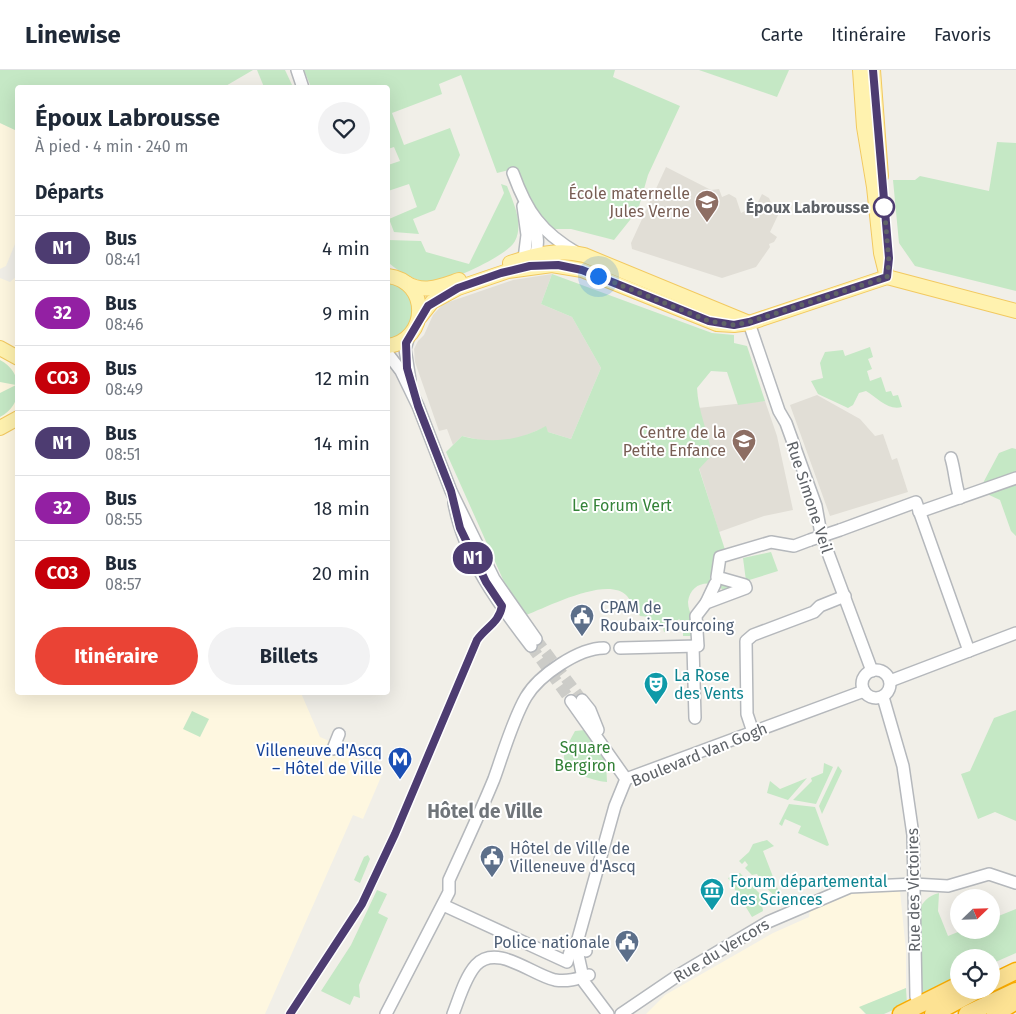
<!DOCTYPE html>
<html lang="fr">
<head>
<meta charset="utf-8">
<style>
	body { margin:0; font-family:"Fira Sans",sans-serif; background:#f2f2f3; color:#1f2937; height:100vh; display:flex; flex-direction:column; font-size:19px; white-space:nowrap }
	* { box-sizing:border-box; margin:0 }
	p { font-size:16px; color:#747a83 }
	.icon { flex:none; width:28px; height:28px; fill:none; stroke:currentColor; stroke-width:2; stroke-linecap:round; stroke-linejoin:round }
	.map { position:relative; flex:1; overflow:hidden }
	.drawer { position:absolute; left:15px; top:15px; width:375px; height:610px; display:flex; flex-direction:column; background:#fff; border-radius:5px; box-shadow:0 5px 20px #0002 }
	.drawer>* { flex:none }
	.badge { padding:0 10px; border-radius:16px; font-size:18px; line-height:32px }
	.needle { width:32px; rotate:67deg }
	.controls { position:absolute; left:950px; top:819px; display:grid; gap:10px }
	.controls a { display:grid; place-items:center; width:50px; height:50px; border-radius:50%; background:#fff; box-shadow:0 5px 20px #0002; font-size:25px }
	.you { position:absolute; width:25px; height:25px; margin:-12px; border:4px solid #fff; border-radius:50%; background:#1a73e8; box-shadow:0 0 0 8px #1a73e833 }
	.map>.badge { position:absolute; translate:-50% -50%; box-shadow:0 0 0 2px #fff }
	h2 { padding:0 20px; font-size:19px; line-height:45px }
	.round { display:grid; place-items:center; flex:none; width:52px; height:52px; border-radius:26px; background:#f2f2f3 }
	.summary { display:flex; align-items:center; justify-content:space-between; height:85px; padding:0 20px }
	h1 { font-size:24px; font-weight:700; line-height:38px }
	.cta { display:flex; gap:10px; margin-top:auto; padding:10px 20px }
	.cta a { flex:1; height:58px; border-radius:30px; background:#ea4335; color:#fff; font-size:20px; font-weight:700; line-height:58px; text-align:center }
	.cta a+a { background:#f2f2f3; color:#1f2937 }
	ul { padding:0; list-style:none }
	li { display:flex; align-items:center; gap:15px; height:65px; padding:0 20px; border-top:1px solid #e0e1e3 }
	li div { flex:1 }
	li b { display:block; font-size:19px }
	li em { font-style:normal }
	li .badge { min-width:55px; font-weight:700; text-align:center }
	header { display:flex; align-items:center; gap:30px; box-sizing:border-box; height:70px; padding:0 25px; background:#fff; border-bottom:1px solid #e0e1e3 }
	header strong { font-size:24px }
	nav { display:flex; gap:28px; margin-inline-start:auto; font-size:18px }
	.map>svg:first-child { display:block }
	.commercial { fill:#fef7e0 }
	.education { fill:#e1ded6 }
	.green { fill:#c5e8c5 }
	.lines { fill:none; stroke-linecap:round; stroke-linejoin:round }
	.minor-tunnel { stroke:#ccccc8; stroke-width:11; stroke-dasharray:11 5.5; stroke-linecap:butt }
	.minor-casing { stroke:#b5b8bc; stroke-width:14 }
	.major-casing { stroke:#f2c960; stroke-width:16 }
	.highway-casing { stroke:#f9ab00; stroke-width:19 }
	.minor { stroke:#fff; stroke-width:11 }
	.major { stroke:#fff2af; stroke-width:14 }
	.highway { stroke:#fde293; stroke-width:16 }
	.minor-bridge-casing { stroke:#b5b8bc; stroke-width:14; stroke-linecap:butt }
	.minor-bridge { stroke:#fff; stroke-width:11 }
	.line-casing { stroke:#fff; stroke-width:11 }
	.line { stroke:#4d3c71; stroke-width:8 }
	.walk { stroke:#5f6368; stroke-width:5; stroke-dasharray:0 9 }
	.stop-dot { fill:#fff; stroke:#4d3c71; stroke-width:2.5 }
	.labels { text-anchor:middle; stroke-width:4; stroke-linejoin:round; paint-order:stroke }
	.education-label { font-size:16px; fill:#785e54; stroke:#fff; text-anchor:end }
	.stop-label { font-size:16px; font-weight:bold; fill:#5f6368; stroke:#fff; text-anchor:end }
	.street-label { font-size:16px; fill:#5f6368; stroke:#fff }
	.park-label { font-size:16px; fill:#348238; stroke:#fff }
	.service-label { font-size:16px; fill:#4e5e75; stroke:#fff; text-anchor:start }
	.culture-label { font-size:16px; fill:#0d838f; stroke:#fff; text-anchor:start }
	.transit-label { font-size:16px; fill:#164399; stroke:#fff; text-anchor:end }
	.quarter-label { font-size:19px; font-weight:bold; fill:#70757a; stroke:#fff }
</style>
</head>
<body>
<header>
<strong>Linewise</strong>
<nav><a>Carte</a><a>Itinéraire</a><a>Favoris</a></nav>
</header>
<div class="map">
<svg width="1016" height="944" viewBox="0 0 1016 944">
	<rect width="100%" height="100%" fill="#f1efe8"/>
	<g class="commercial">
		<path d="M 0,53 L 18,61 L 17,169 L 6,196 L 0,199 Z"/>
		<path d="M 17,206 L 18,622 L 301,623 L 320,667 L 355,682 L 353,687 L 384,700 L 363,749 L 353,745 L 265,944 L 0,944 L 0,208 L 10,212 Z"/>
		<path d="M 900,821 L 906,881 L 906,918 L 860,937 L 865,943 L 863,944 L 646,944 L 665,925 L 773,863 L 809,847 L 810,840 L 856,822 Z"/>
	</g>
	<g class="education">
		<path d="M 666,97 L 711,120 L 719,119 L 722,127 L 729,124 L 736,128 L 741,143 L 745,141 L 752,144 L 762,124 L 769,128 L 773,137 L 780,141 L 770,162 L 777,167 L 774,172 L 769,174 L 770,177 L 756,197 L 722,208 L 632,179 L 631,173 Z"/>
		<path d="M 552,204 L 541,234 L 572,247 L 601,298 L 571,369 L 548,362 L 545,357 L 522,367 L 504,371 L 485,371 L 462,366 L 453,375 L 447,359 L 439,361 L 415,292 L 414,279 L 418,271 L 424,265 L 433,245 L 443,234 L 513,210 Z"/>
		<path d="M 817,325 L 860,349 L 875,366 L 883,364 L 892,390 L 897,388 L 908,422 L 830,446 L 790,335 Z"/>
		<path d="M 765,331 L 777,366 L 793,440 L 764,446 L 719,462 L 699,398 L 698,338 Z"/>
	</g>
	<g class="green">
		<path d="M 0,0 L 253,0 L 224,17 L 18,18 L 17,61 L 0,53 Z"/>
		<path d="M 257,0 L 285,0 L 293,17 L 264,17 Z"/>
		<path d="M 304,0 L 615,0 L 613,7 L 680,36 L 648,105 L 638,140 L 614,170 L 571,159 L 550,159 L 528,128 L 517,98 L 497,103 L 461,5 L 439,14 L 442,24 L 392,43 L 404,75 L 450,58 L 460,85 L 435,140 L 413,149 L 419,164 L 394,162 L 389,149 L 417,137 L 409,114 L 388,121 L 388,95 L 400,91 L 394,77 L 388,79 L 388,18 L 311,17 Z"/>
		<path d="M 699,0 L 789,0 L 777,27 Z"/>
		<path d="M 997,72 L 1016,73 L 1016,221 L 915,196 L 899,173 L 893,110 L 915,110 L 920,106 L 989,121 Z"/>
		<path d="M 501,114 L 507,116 C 513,132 524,154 515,171 C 508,185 452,211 435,213 C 423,215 395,200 388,192 L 388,170 L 421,171 L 426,182 L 469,194 L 504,123 Z"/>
		<path d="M 552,204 L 712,263 L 734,265 L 734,273 L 747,276 L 765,331 L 738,335 L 727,302 L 711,301 L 697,318 C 698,341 708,362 712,385 L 699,399 L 727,486 L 720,488 L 711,505 L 735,517 L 724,521 C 712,508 690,512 688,532 C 688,543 697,556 701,566 L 683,566 L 683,560 L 681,560 L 683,553 L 679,549 L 675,553 L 671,550 L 666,553 L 666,561 L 664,562 L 663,558 L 650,559 L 650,547 L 640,546 C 635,540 632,532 627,526 C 608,505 548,537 526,545 L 505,514 L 446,382 L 462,366 C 492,374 518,371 546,356 L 548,362 L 571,369 L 601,298 L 572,247 L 541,234 Z"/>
		<path d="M 388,212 L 404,218 L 414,237 C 409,256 408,264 388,269 Z"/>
		<path d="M 870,277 L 873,287 L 868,289 L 872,299 L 867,301 L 870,311 L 881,307 L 886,322 L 891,321 L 893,326 L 898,325 L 902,337 C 888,341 878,328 866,321 L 859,323 L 853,335 L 848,338 L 818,324 L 811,311 L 823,308 L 820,293 L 825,282 L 843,280 L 845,286 Z"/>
		<path d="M 0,290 C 24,302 24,335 0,347 L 0,323 L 16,315 L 0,312 Z"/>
		<path d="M 1012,378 L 1016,379 L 1016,466 L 1011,461 L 1000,430 L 987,424 L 983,413 L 999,383 Z"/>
		<path d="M 771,482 L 778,501 L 746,511 L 743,488 Z"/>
		<path d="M 1016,640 L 1016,751 L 995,742 L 978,749 L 961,704 L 970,701 L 994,648 Z"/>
		<path d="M 192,641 L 209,649 L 200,667 L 183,659 Z"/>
		<path d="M 585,660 L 606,690 L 607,712 C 595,711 564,703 564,687 C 564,679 571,669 575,661 Z"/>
		<path d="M 824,693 L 833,697 L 816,734 L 793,730 L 812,711 L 811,708 L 823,703 Z"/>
		<path d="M 838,696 L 842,701 L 822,744 L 819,736 Z"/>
		<path d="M 807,708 L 788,730 L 767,723 L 770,711 L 780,719 Z"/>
		<path d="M 789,734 L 815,737 L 829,775 L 827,776 L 798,763 L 801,756 L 785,749 L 782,756 L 779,754 Z"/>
		<path d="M 767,770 L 774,776 L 763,781 L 784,835 L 757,809 L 759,807 L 757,804 L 752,805 L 745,798 L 748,795 L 745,791 L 742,794 L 739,791 L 749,782 L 753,774 Z"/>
		<path d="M 368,785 L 370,789 L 360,813 L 354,810 L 364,787 Z"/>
		<path d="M 740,803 L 760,824 L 763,841 L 752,847 L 728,808 Z"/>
		<path d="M 377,820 L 387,824 L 378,843 L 388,848 L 359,915 L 360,928 L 354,926 L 350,935 L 321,921 L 351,875 Z"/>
		<path d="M 939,823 L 938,841 L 948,866 L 963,860 L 991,860 L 991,849 L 1016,839 L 1016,883 L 991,894 L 991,888 L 959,888 L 959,908 L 922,926 L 917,844 C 922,833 927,826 939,823 Z"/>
		<path d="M 906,918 L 907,934 L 884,944 L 866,944 L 859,937 Z"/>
	</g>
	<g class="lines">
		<g class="minor-tunnel">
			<path d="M 536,569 L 582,630"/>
			<path d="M 531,576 L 571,631"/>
		</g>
		<defs>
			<g id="minor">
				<path d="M 297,0 L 303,18"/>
				<path d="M 513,103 C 527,142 541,162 577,183"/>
				<path d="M 523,136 L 527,165 L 523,197"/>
				<path d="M 532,191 C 541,178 537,162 533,148"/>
				<path d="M 749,253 L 779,341 L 786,353 L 816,436 L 821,464 L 872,601"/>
				<path d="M 409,266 L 405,279 L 410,310"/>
				<path d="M 388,284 L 401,301 L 418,336 L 451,421 L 494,509 L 536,569"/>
				<path d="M 951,388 C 955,401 955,414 960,428"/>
				<path d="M 454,433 C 464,487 498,533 531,576"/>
				<path d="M 919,442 L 1016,408"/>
				<path d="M 840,460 L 916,432 L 969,581"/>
				<path d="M 706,533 L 715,514"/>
				<path d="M 693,576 L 695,648"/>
				<path d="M 620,578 L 698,576 L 696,546 L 706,533 L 746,518 L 745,515 L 717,507 L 720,487 L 771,472 L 794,476 L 810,470"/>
				<circle cx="876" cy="614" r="14"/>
				<path d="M 890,611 L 1016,563"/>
				<path d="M 883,627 L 903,696 L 913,765 L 916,927"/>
				<path d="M 582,630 L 590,640 L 598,660"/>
				<path d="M 571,631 L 626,709"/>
				<path d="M 753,662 L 747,644 L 746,571 L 753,565 L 814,542 L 820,536 L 845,526"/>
				<path d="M 333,679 L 339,664"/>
				<path d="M 443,835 L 567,892 L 572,875 L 586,881"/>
				<path d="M 386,944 L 449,822 L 449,810 C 464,777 480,743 494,709 C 503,684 513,649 526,627 C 539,605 579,578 604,578"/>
				<path d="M 453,944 C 459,929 465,907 476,895 C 497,873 532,905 555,910 C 567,912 577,909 589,905"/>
				<path d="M 608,944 L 584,912 L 576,876 L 615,736 L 626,709 L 864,621"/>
				<path d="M 621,944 L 677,906 L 768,852 L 850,817 L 914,814 L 948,816 L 989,804 L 1016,813"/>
			</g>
			<g id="major">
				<path d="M 860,0 L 864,57 L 874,117 L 881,183 L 887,207"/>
				<path d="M 873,0 L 881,106"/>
				<path d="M 510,193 C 534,185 558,178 584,185 L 749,253"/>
				<path d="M 388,206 C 430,211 429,270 388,276"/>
				<path d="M 406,213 C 424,224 441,216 459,210"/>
				<path d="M 420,247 L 432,232 L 458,218 L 508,201 L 552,195 L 582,200 L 717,254 L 734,255 L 749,253 L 887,207 L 1016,241"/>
				<path d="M 0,278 L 18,288"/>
				<path d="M 0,358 L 18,348"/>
			</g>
			<g id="highway">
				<path d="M 991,913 L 1016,901"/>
				<path d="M 901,944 L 959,915"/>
				<path d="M 933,944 L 978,920"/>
				<path d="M 967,944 L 1016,921"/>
				<path d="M 995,944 L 1016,931"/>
			</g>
		</defs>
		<use href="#minor" class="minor-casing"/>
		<use href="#major" class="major-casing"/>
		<use href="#highway" class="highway-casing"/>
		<use href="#minor" class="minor"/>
		<use href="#major" class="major"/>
		<use href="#highway" class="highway"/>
		<defs>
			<path id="minor-bridge" d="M 810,470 L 840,460"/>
		</defs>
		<use href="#minor-bridge" class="minor-bridge-casing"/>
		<use href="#minor-bridge" class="minor-bridge"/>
	</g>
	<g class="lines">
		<defs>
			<path id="line" d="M 290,944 L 362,834 L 395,764 L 477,570 C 486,557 499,553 502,536 L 486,512 L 460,458 L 451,421 L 418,336 L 407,298 L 406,273 L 428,236 L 458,218 L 501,203 L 530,196 L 558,195 L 582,200 L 709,251 L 734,255 L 749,252 L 887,207 L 889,188 L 873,0"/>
		</defs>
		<use href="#line" class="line-casing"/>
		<use href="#line" class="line"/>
		<path class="walk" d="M 598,206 L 709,251 L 734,255 L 749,252 L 887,207 L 889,192 L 884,134 L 884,137"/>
	</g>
	<defs>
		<symbol id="school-pin" viewBox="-11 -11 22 30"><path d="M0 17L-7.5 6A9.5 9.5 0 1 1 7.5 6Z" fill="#8d6e63" stroke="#fff"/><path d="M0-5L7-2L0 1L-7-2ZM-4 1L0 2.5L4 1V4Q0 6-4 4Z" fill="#fff"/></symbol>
		<symbol id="civic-pin" viewBox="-11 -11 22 30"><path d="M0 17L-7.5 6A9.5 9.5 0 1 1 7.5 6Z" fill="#5c6f8a" stroke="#fff"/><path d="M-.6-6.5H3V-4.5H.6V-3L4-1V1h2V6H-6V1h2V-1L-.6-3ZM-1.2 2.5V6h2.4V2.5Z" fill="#fff"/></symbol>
		<symbol id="theatre-pin" viewBox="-11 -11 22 30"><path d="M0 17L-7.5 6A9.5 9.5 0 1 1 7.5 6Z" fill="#0f9aa8" stroke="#fff"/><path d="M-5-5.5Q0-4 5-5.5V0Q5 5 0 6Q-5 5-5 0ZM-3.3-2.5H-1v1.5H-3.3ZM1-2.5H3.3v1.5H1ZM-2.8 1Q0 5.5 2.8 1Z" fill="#fff"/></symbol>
		<symbol id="metro-pin" viewBox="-11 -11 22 30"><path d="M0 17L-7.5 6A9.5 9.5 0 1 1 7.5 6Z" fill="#1a4fb4" stroke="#fff"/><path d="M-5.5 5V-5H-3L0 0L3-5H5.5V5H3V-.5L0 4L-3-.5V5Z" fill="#fff"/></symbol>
		<symbol id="museum-pin" viewBox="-11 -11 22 30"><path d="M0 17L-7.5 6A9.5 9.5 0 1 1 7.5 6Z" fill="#0f9aa8" stroke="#fff"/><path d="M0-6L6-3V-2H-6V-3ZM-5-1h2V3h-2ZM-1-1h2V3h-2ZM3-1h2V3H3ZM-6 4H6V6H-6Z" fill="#fff"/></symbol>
	</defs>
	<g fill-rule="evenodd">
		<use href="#school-pin" x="693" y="118" width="28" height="38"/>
		<use href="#school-pin" x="730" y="357" width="28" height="38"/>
		<use href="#civic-pin" x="568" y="532" width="28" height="38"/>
		<use href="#theatre-pin" x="642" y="600" width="28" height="38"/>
		<use href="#metro-pin" x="386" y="675" width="28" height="38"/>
		<use href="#civic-pin" x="478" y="773" width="28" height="38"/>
		<use href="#museum-pin" x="698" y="806" width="28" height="38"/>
		<use href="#civic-pin" x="613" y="858" width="28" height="38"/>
	</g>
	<circle class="stop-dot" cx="884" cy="137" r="10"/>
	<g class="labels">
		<g class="education-label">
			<text x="690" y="129">École maternelle<tspan x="690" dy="18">Jules Verne</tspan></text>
			<text x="726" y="368">Centre de la<tspan x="726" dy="18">Petite Enfance</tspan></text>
		</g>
		<g class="stop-label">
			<text x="869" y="143">Époux Labrousse</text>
		</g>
		<g class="street-label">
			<text transform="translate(810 427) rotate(72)" y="6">Rue Simone Veil</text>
			<text transform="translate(699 684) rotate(-22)" y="6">Boulevard Van Gogh</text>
			<text transform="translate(913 820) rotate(-91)" y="6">Rue des Victoires</text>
			<text transform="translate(721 880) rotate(-31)" y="6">Rue du Vercors</text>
		</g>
		<g class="park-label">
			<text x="622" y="441">Le Forum Vert</text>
			<text x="585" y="683">Square<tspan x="585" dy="18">Bergiron</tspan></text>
		</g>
		<g class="service-label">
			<text x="600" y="543">CPAM de<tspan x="600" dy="18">Roubaix-Tourcoing</tspan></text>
			<text x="510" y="784">Hôtel de Ville de<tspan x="510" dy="18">Villeneuve d'Ascq</tspan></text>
			<text x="610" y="878" text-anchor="end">Police nationale</text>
		</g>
		<g class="culture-label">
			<text x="674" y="611">La Rose<tspan x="674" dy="18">des Vents</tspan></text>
			<text x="730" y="817">Forum départemental<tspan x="730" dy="18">des Sciences</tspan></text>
		</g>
		<g class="transit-label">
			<text x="382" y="686">Villeneuve d'Ascq<tspan x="382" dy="18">– Hôtel de Ville</tspan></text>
		</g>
		<g class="quarter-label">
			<text x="485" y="748">Hôtel de Ville</text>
		</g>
	</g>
</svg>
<div class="controls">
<a><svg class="needle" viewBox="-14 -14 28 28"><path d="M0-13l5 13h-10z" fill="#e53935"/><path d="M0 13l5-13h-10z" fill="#747a83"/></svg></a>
<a><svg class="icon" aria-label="locate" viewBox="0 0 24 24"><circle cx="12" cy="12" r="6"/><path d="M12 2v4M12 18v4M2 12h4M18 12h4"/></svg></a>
</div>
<div class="you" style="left:598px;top:206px"></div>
<b class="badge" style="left:473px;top:488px;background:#4d3c71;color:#fff">N1</b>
<section class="drawer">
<div class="summary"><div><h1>Époux Labrousse</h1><p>À pied · 4 min · 240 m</p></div><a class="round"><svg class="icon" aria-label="heart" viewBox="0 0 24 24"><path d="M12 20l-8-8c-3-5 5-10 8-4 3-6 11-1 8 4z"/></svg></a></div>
<h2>Départs</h2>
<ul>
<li><span class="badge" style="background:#4d3c71;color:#fff">N1</span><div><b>Bus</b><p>08:41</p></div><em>4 min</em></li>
<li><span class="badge" style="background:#9320a3;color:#fff">32</span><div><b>Bus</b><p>08:46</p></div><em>9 min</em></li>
<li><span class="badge" style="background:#c5000a;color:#fff">CO3</span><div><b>Bus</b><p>08:49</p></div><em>12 min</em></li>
<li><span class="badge" style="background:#4d3c71;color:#fff">N1</span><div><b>Bus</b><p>08:51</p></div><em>14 min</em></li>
<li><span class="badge" style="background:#9320a3;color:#fff">32</span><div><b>Bus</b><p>08:55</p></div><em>18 min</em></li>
<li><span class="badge" style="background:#c5000a;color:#fff">CO3</span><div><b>Bus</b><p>08:57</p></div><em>20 min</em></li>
</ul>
<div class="cta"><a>Itinéraire</a><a>Billets</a></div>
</section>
</div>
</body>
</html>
